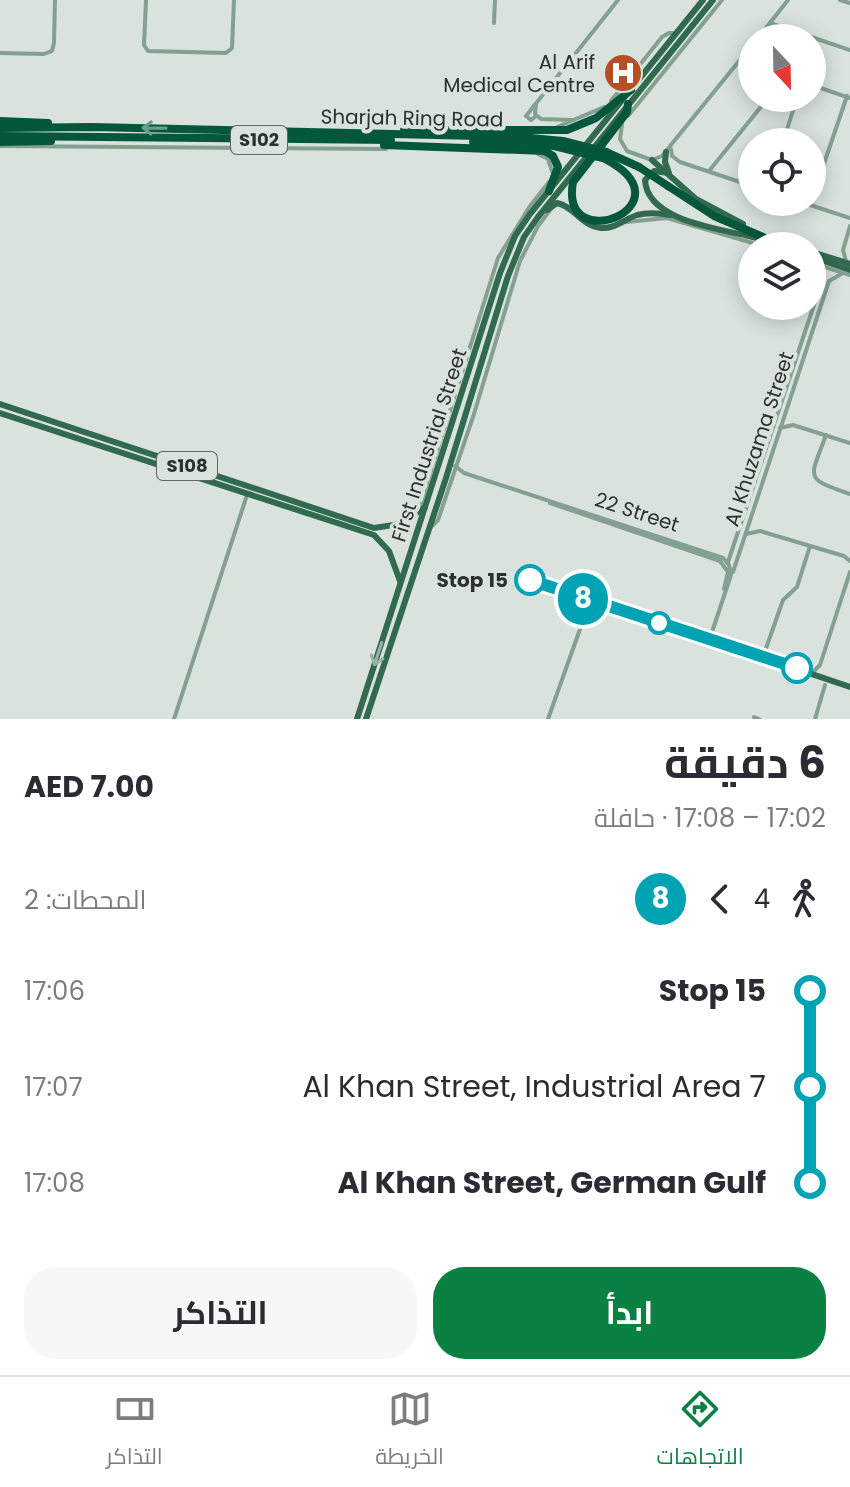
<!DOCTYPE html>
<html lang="ar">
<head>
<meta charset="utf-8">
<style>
	body { margin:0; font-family:Poppins,Cairo,sans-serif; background:#f7f7f7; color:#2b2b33; direction:rtl; height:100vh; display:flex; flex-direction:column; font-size:30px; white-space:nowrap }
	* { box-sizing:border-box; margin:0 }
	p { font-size:26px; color:#7c7c81 }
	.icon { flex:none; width:44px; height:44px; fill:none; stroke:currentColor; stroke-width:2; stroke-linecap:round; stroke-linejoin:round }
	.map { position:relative; height:719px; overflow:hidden; direction:ltr }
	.panel { display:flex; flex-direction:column; background:#fff; flex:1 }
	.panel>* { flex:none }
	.badge { padding:0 16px; border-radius:26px; font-size:28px; line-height:52px }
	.needle { width:52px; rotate:158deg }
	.buttons { position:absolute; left:738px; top:24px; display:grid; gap:16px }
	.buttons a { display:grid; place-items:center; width:88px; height:88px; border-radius:50%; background:#fff; box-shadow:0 4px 20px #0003; font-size:40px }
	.map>.badge { position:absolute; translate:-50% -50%; box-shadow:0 0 0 4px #fff }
	.legs { display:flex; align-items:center; gap:12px; height:88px; padding:0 24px; font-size:26px }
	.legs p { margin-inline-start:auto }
	.headline { display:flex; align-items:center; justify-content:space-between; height:136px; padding:0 24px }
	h1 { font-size:44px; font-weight:700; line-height:60px }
	.button { display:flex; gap:16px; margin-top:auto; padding:16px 24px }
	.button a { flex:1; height:92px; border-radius:32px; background:#0b8043; color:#fff; font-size:32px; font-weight:700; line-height:92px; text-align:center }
	.button a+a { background:#f7f7f7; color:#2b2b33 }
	ul { padding:0 24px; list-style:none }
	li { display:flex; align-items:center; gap:28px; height:96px; font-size:30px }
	li i { display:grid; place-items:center; width:12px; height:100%; margin:0 10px; background:currentColor }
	li i::after { content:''; width:20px; height:20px; margin:-10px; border:6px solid; border-radius:50%; background:#fff }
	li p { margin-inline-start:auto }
	li:first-child i { background:linear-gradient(#0000 50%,currentColor 0) }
	li:last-child i { background:linear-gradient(currentColor 50%,#0000 0) }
	.dock { display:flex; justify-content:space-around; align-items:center; height:112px; border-top:2px solid #e1e1e2; background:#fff; font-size:22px; color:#7c7c81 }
	.dock a { display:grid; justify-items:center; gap:4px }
	.dock .active { color:#0b8043 }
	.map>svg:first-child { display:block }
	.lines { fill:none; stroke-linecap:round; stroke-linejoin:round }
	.minor { stroke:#83a091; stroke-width:4 }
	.major { stroke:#326a50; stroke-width:6 }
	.highway { stroke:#04573a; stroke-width:8 }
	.highway-bridge { stroke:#04573a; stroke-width:8 }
	.oneway { stroke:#6e9c8c }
	.oneway2 { stroke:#96b2a5 }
	.line-1-casing { stroke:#fff; stroke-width:18 }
	.line-1 { stroke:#00a3b4; stroke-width:12 }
	.stop-1-dot { fill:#fff; stroke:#00a3b4; stroke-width:4 }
	.labels { text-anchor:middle; stroke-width:8; stroke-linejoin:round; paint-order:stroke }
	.shield { fill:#d9e2dd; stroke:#606562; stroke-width:2 }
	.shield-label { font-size:18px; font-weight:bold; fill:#2c302e }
	.poi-label { font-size:20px; fill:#2c302e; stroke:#d9e2dd; text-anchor:end }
	.street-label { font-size:20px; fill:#2c302e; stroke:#d9e2dd }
	.stop-label { font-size:20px; font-weight:bold; fill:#2c302e; stroke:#d9e2dd; text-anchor:end }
</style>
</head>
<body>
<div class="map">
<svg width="850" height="719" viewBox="0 0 850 719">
	<rect width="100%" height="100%" fill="#d9e2dd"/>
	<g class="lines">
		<g class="minor">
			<path d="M 146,0 L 144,45 L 148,51 L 226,53 L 232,48 L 234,0"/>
			<path d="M 840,0 L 850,3"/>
			<path d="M 494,23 L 495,0"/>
			<path d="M 770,23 L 850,50"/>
			<path d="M 758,38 L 788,0"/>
			<path d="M 0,53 L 44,54 L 52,51 L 54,43 L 55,0"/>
			<path d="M 739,61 L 752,65"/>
			<path d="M 812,85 L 850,98"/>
			<path d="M 611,101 L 662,37 L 669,33 L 676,33"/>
			<path d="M 536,104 L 535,114 L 541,119 L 574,120"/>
			<path d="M 536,116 L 531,120 L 526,116 L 618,0"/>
			<path d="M 628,116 L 722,0"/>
			<path d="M 622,124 L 620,139 L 627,151 L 652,160 L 662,156 L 752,45"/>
			<path d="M 557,127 L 604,107"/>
			<path d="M 783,142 L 797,98"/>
			<path d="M 0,146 L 386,149"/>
			<path d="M 671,149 L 672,156 L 680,162 L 752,186"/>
			<path d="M 538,154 L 548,159 L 553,174"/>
			<path d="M 709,171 L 768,98"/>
			<path d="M 812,199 L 847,96"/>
			<path d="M 801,202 L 850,218"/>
			<path d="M 626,222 L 667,218 L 763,246"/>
			<path d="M 846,261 L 843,250 L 850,226"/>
			<path d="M 812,263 L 850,275"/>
			<path d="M 780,428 L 793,425 L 850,443"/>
			<path d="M 826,435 C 810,479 803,478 850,494"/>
			<path d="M 455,466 L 464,473 L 723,558 L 729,565 L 731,575 L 712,632 L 715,640"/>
			<path d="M 550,503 L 720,561 L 728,572 L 724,589"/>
			<path d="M 419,509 L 498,258 L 530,206 L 549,182"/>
			<path d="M 431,527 L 438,520 L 474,414 L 520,261 L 538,226 L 551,209"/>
			<path d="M 746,534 L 760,531 L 844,556 L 850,561"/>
			<path d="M 728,562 L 823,278 L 817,265"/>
			<path d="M 733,572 L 829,281 L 843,273"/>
			<path d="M 763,657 L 783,600 L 797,587 L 810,546"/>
			<path d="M 812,673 L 820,665 L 850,572"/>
			<path d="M 754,717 L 759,719"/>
			<path d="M 174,719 L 247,495"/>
			<path d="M 548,719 L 584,618"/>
			<path d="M 815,719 L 825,685"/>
		</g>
		<g class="major">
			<path d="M 666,152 L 665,162 L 668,170"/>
			<path d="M 652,160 L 696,199 L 743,224"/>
			<path d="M 669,173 L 654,171 L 645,180 C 647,221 720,229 749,236 C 759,238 769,243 779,246"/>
			<path d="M 547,210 L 557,203 C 574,206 581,226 601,228 C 615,229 625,219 637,215 C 648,212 659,213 670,215"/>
			<path d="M 774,240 L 793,246"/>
			<path d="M 812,252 L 850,264"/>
			<path d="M 812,257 L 850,270"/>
			<path d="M 0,404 L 374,528 L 400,524 L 425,507"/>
			<path d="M 0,413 L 374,535 L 389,551 L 400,581"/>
			<path d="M 711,640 L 850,687"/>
			<path d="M 357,719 L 500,273 L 515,236 L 530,214 L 703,0"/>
			<path d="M 366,719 L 446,478 L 508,276 L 524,237 L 538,217 L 713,0"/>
		</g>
		<g class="highway">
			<path d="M 0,121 L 48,123"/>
			<path d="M 0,128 L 92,127 L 520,137"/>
			<path d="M 404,130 L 567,130 L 596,118 L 631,90"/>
			<path d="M 0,136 L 391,140"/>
			<path d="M 0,142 L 51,141"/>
			<path d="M 473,142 L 518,142"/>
			<path d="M 384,145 L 545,151 L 553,156 L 558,167 L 549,191"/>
			<path d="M 606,152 L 639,167"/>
			<path d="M 603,158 C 695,204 559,260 573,182 L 627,112 L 628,104"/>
			<path d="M 668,186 L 714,216 L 763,237"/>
		</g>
		<g class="highway-bridge">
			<path d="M 520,137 L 563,141 L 606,152"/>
			<path d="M 518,142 L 554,146 L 603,158"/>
			<path d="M 639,167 L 668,186"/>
		</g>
	</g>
	<defs><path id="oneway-shaft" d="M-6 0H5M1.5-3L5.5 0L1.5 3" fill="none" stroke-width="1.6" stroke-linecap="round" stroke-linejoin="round" transform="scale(2)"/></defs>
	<use class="oneway" href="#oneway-shaft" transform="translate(154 128) rotate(-179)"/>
	<use class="oneway2" href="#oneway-shaft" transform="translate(378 654) rotate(108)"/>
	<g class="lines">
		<defs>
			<path id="line-1" d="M 530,580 L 797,668"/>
		</defs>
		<use href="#line-1" class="line-1-casing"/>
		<use href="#line-1" class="line-1"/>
	</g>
	<defs>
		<symbol id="hospital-disc" viewBox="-11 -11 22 22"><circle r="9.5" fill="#b64f25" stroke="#d9e2dd"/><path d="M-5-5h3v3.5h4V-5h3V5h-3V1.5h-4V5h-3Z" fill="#fff"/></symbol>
	</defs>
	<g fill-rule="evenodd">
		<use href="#hospital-disc" x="601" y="51" width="44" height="44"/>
	</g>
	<g class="stop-1-dot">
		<circle cx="530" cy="580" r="14"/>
		<circle cx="659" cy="623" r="10"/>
		<circle cx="797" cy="668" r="14"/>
	</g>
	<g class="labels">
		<g class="shield">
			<rect x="231" y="126" width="56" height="28" rx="6"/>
			<rect x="157" y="452" width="60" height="28" rx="6"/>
		</g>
		<g class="shield-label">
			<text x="259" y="146">S102</text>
			<text x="187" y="472">S108</text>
		</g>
		<g class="poi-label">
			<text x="595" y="69">Al Arif<tspan x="595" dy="23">Medical Centre</tspan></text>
		</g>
		<g class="street-label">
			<text transform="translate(412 118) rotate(1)" y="7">Sharjah Ring Road</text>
			<text transform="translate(759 439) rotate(-72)" y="7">Al Khuzama Street</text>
			<text transform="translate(429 445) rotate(-72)" y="7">First Industrial Street</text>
			<text transform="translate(637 512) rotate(18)" y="7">22 Street</text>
		</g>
		<g class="stop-label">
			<text x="508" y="587">Stop 15</text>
		</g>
	</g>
</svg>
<div class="buttons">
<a><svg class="needle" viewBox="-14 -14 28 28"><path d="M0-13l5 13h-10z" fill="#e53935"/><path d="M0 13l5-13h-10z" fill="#7c7c81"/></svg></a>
<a><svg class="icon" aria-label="locate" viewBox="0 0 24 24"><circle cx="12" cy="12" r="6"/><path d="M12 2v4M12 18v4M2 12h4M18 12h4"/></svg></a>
<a><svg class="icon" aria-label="layers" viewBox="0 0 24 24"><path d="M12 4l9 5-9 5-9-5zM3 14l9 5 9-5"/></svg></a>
</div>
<b class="badge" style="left:583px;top:599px;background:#00a3b4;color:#fff">8</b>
</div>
<section class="panel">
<div class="headline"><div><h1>6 دقيقة</h1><p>17:02 – 17:08 · حافلة</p></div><b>AED 7.00</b></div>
<div class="legs"><svg class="icon" aria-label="walk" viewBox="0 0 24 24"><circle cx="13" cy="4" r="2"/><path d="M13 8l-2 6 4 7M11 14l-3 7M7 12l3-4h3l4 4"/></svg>4<svg class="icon" aria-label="back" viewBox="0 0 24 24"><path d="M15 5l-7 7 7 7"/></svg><b class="badge" style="background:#00a3b4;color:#fff">8</b><p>المحطات: 2</p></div>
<ul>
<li><i style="color:#00a3b4"></i><b>Stop 15</b><p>17:06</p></li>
<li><i style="color:#00a3b4"></i><span>Al Khan Street, Industrial Area 7</span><p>17:07</p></li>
<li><i style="color:#00a3b4"></i><b>Al Khan Street, German Gulf</b><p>17:08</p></li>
</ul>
<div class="button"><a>ابدأ</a><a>التذاكر</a></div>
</section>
<nav class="dock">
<a class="active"><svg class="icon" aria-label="directions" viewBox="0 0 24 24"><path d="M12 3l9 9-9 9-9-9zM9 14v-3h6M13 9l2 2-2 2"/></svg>الاتجاهات</a>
<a><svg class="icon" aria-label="map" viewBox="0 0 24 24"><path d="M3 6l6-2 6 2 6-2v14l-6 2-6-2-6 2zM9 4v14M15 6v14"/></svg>الخريطة</a>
<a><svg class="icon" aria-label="tickets" viewBox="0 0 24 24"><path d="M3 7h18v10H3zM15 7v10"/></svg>التذاكر</a>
</nav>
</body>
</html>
